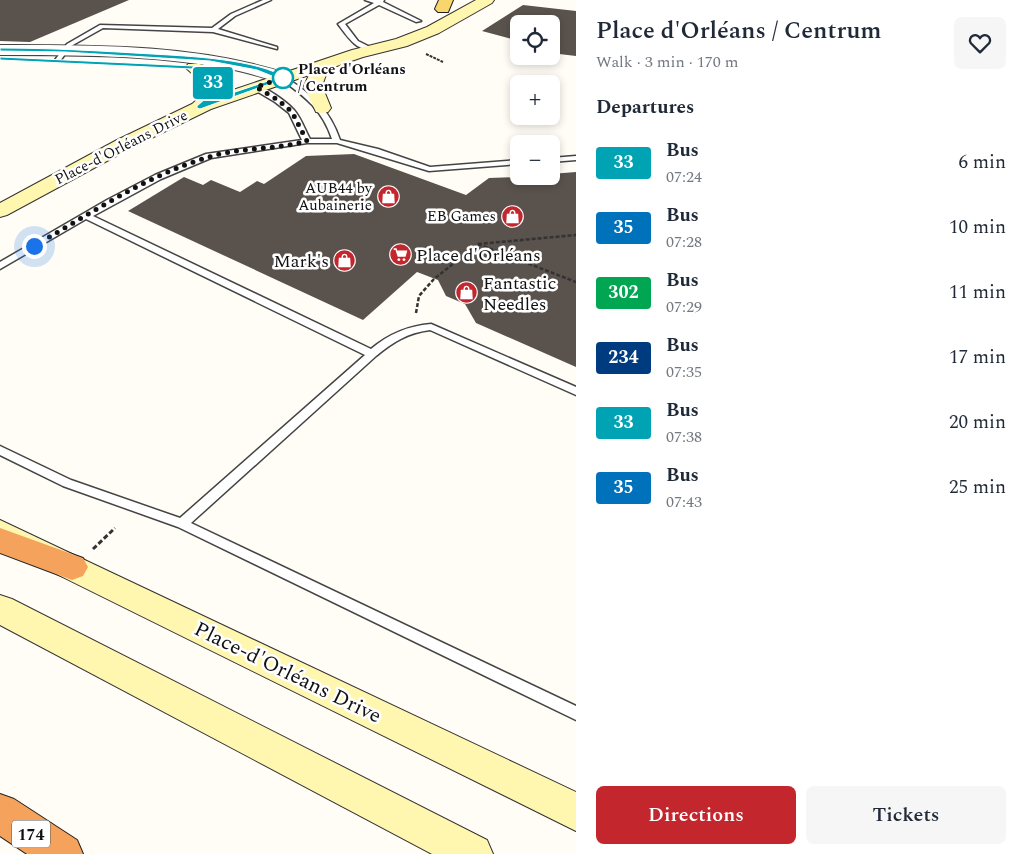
<!DOCTYPE html>
<html lang="en">
<head>
<meta charset="utf-8">
<style>
	body { margin:0; font-family:Spectral,serif; background:#f6f6f7; color:#1f2937; height:100vh; display:flex; flex-direction:column; font-size:19px; white-space:nowrap }
	* { box-sizing:border-box; margin:0 }
	p { font-size:16px; color:#747a83 }
	.icon { flex:none; width:28px; height:28px; fill:none; stroke:currentColor; stroke-width:2; stroke-linecap:round; stroke-linejoin:round }
	.map { position:relative; flex:1; overflow:hidden }
	.details { display:flex; flex-direction:column; background:#fff; width:450px }
	.details>* { flex:none }
	.badge { padding:0 10px; border-radius:4px; font-size:18px; line-height:32px }
	.buttons { position:absolute; left:510px; top:15px; display:grid; gap:10px }
	.buttons a { display:grid; place-items:center; width:50px; height:50px; border-radius:8px; background:#fff; box-shadow:0 2px 8px #0003; font-size:25px }
	.you { position:absolute; width:25px; height:25px; margin:-12px; border:4px solid #fff; border-radius:50%; background:#1a73e8; box-shadow:0 0 0 8px #1a73e833 }
	.map>.badge { position:absolute; translate:-50% -50%; box-shadow:0 0 0 2px #fff }
	h2 { padding:0 20px; font-size:19px; line-height:45px }
	.round { display:grid; place-items:center; flex:none; width:52px; height:52px; border-radius:8px; background:#f6f6f7 }
	.overview { display:flex; align-items:center; justify-content:space-between; height:85px; padding:0 20px }
	h1 { font-size:24px; font-weight:600; line-height:38px }
	.button { display:flex; gap:10px; margin-top:auto; padding:10px 20px }
	.button a { flex:1; height:58px; border-radius:8px; background:#c4262e; color:#fff; font-size:20px; font-weight:600; line-height:58px; text-align:center }
	.button a+a { background:#f6f6f7; color:#1f2937 }
	ul { padding:0; list-style:none }
	li { display:flex; align-items:center; gap:15px; height:65px; padding:0 20px }
	li div { flex:1 }
	li b { display:block; font-size:19px }
	li em { font-style:normal }
	li .badge { min-width:55px; font-weight:700; text-align:center }
	main { display:flex; flex:1; min-height:0 }
	.map>svg:first-child { display:block }
	.building { fill:#5a524d }
	.lines { fill:none; stroke-linecap:round; stroke-linejoin:round }
	.service-casing { stroke:#444; stroke-width:3 }
	.tertiary-casing { stroke:#444; stroke-width:2 }
	.secondary-casing { stroke:#333; stroke-width:2 }
	.primary-casing { stroke:#222; stroke-width:2 }
	.motorway-casing { stroke:#222; stroke-width:2 }
	.path-far2 { stroke:#333; stroke-width:2; stroke-dasharray:3 1; stroke-linecap:butt }
	.path-far1 { stroke:#333; stroke-width:2.5; stroke-dasharray:4 2; stroke-linecap:butt }
	.path { stroke:#333; stroke-width:3; stroke-dasharray:5 2.5; stroke-linecap:butt }
	.service { fill:#fff; fill-rule:evenodd }
	.tertiary { fill:#fff; fill-rule:evenodd }
	.secondary { fill:#fff6b0; fill-rule:evenodd }
	.primary { fill:#f9d66b; fill-rule:evenodd }
	.motorway { fill:#f5a25d; fill-rule:evenodd }
	.line { fill:#00a3b4; stroke:#fff }
	.walk { stroke:#111; stroke-width:5; stroke-dasharray:0 9 }
	.stop-dot { fill:#fff; stroke:#00a3b4; stroke-width:2.5 }
	.labels { text-anchor:middle; stroke-width:5; stroke-linejoin:round; paint-order:stroke }
	.far-stop-label { font-size:15px; font-weight:bold; fill:#111; stroke:#fff; text-anchor:start }
	.far-street-label { font-size:15px; fill:#111; stroke:#fff }
	.far-poi-label { font-size:15px; fill:#111; stroke:#fff; text-anchor:end }
	.shield { fill:#fff; stroke:#585858; stroke-width:1 }
	.shield-label { font-size:16px; font-weight:bold; fill:#111 }
	.poi-label { font-size:18px; fill:#111; stroke:#fff; text-anchor:start }
	.near-street-label { font-size:21px; fill:#111; stroke:#fff }
</style>
</head>
<body>
<main>
<div class="map">
<svg width="576" height="854" viewBox="0 0 576 854">
	<rect width="100%" height="100%" fill="#fffdf5"/>
	<g class="building">
		<path d="M 0,0 L 129,0 L 30,42 L 0,41 Z"/>
		<path d="M 523,5 L 576,11 L 576,56 L 551,53 L 551,24 L 519,24 L 519,41 L 482,31 Z"/>
		<path d="M 354,154 L 466,195 L 489,178 L 551,176 L 551,174 L 576,172 L 576,367 L 476,323 L 465,304 L 446,296 L 438,280 L 417,272 L 363,320 L 128,211 L 184,177 L 203,185 L 211,180 L 240,192 L 257,181 L 264,184 L 306,156 Z"/>
	</g>
	<g class="lines">
		<defs>
			<g id="service">
				<path d="M 263,0 L 271,0 L 235,16 L 218,29 L 277,47 L 277,49 L 213,32 L 103,28 L 71,46 L 60,61 L 55,60 L 67,44 L 100,25 L 212,28 L 231,14 Z"/>
				<path d="M 365,0 L 384,0 L 383,2 L 421,21 L 416,22 L 379,5 L 345,24 L 358,41 L 370,47 C 358,54 345,33 338,24 L 374,3 Z"/>
				<path d="M 281,77 L 285,77 C 312,95 329,108 340,140 L 378,149 L 430,167 L 519,160 L 519,164 L 429,171 L 337,143 L 307,143 L 211,158 L 161,179 L 93,216 L 371,349 C 389,334 407,326 431,324 L 576,387 L 576,395 L 430,330 C 407,333 393,342 376,356 L 191,523 L 576,706 L 576,720 L 178,527 L 63,486 L 0,455 L 0,446 L 71,480 L 180,518 L 365,355 L 86,219 L 0,269 L 0,262 L 107,200 L 155,175 L 206,154 L 302,140 L 289,113 L 275,102 L 253,89 L 253,85 C 264,85 287,102 294,110 C 301,118 305,130 310,139 L 332,139 C 322,109 305,97 281,79 Z"/>
				<path d="M 576,156 L 576,160 L 551,162 L 551,158 Z"/>
			</g>
			<path id="tertiary" d="M 0,45 C 96,45 197,44 289,74 L 292,78 L 289,82 L 283,83 C 263,78 244,71 224,68 C 151,55 74,55 0,55 Z"/>
			<g id="secondary">
				<path d="M 476,0 L 494,0 L 492,3 L 439,33 L 407,46 L 363,57 L 328,69 L 322,86 L 331,108 L 328,112 L 322,113 L 316,112 L 304,86 L 309,75 L 211,109 L 131,148 L 7,215 L 0,217 L 0,203 L 117,140 L 192,104 L 206,92 L 205,85 L 186,68 L 188,64 L 200,64 L 220,79 L 224,93 L 352,50 L 396,39 L 427,27 Z"/>
				<path d="M 0,520 L 576,792 L 576,831 L 0,546 Z"/>
				<path d="M 0,595 L 12,599 L 487,840 L 493,854 L 432,854 L 0,625 Z"/>
			</g>
			<path id="primary" d="M 439,0 L 453,0 L 448,12 L 438,12 L 435,9 Z"/>
			<g id="motorway">
				<path d="M 0,528 L 83,558 L 88,567 L 83,576 L 72,580 L 0,553 Z"/>
				<path d="M 0,794 L 14,799 L 77,840 L 83,854 L 27,854 L 0,836 Z"/>
			</g>
		</defs>
		<use href="#service" class="service-casing"/>
		<use href="#tertiary" class="tertiary-casing"/>
		<use href="#secondary" class="secondary-casing"/>
		<use href="#primary" class="primary-casing"/>
		<use href="#motorway" class="motorway-casing"/>
		<path class="path-far2" d="M 426,54 L 443,62"/>
		<g class="path-far1">
			<path d="M 478,244 L 576,282"/>
			<path d="M 416,313 L 419,296 L 434,279 L 478,244 L 576,235"/>
		</g>
		<path class="path" d="M 93,549 L 115,528"/>
		<use href="#service" class="service"/>
		<use href="#tertiary" class="tertiary"/>
		<use href="#secondary" class="secondary"/>
		<use href="#primary" class="primary"/>
		<use href="#motorway" class="motorway"/>
	</g>
	<path class="line" d="M 0,48 C 51,48 101,51 152,54 C 187,56 258,59 286,78 L 200,109 L 197,108 L 197,106 L 212,93 L 211,84 L 192,69 L 0,60 L 0,57 L 194,66 L 217,83 L 218,93 L 211,100 L 277,78 L 257,70 L 210,61 L 65,52 L 0,51 Z"/>
	<g class="lines">
		<path class="walk" d="M 34,246 C 90,214 147,175 209,157 C 240,147 275,150 307,141 L 292,112 L 278,100 L 256,87 L 283,78"/>
	</g>
	<defs>
		<symbol id="shop-disc" viewBox="-11 -11 22 22"><circle r="9.5" fill="#c4262e" stroke="#fff"/><path d="M-5-2.5h2.3a2.7 3.5 0 0 1 5.4 0H5L5.5 6h-11ZM-1.5-2.5h3a1.5 2.3 0 0 0-3 0Z" fill="#fff"/></symbol>
		<symbol id="supermarket-disc" viewBox="-11 -11 22 22"><circle r="9.5" fill="#c4262e" stroke="#fff"/><path d="M-6-5.5h2.5l.6 2H6L4.5 2H-2.5L-4.4-4H-6ZM-1.5 3.2a1.3 1.3 0 1 0 .1 0ZM3 3.2a1.3 1.3 0 1 0 .1 0Z" fill="#fff"/></symbol>
	</defs>
	<g fill-rule="evenodd">
		<use href="#shop-disc" x="376" y="184" width="25" height="25"/>
		<use href="#shop-disc" x="500" y="204" width="25" height="25"/>
		<use href="#supermarket-disc" x="388" y="242" width="25" height="25"/>
		<use href="#shop-disc" x="332" y="248" width="25" height="25"/>
		<use href="#shop-disc" x="454" y="280" width="25" height="25"/>
	</g>
	<circle class="stop-dot" cx="283" cy="78" r="10"/>
	<g class="labels">
		<g class="far-stop-label">
			<text x="298" y="74">Place d'Orléans<tspan x="298" dy="17">/ Centrum</tspan></text>
		</g>
		<g class="far-street-label">
			<text transform="translate(121 147) rotate(-27)" y="5">Place-d'Orléans Drive</text>
		</g>
		<g class="far-poi-label">
			<text x="372" y="193">AUB44 by<tspan x="372" dy="17">Aubainerie</tspan></text>
			<text x="496" y="221">EB Games</text>
		</g>
		<rect class="shield" x="12" y="820.5" width="38" height="27" rx="4"/>
		<g class="shield-label">
			<text x="31" y="840">174</text>
		</g>
		<g class="poi-label">
			<text x="416" y="261">Place d'Orléans</text>
			<text x="329" y="267" text-anchor="end">Mark's</text>
			<text x="483" y="289">Fantastic<tspan x="483" dy="21">Needles</tspan></text>
		</g>
		<g class="near-street-label">
			<text transform="translate(288 672) rotate(26)" y="7">Place-d'Orléans Drive</text>
		</g>
	</g>
</svg>
<div class="buttons">
<a><svg class="icon" aria-label="locate" viewBox="0 0 24 24"><circle cx="12" cy="12" r="6"/><path d="M12 2v4M12 18v4M2 12h4M18 12h4"/></svg></a>
<a>+</a>
<a>−</a>
</div>
<div class="you" style="left:34px;top:246px"></div>
<b class="badge" style="left:213px;top:83px;background:#00a3b4;color:#fff">33</b>
</div>
<section class="details">
<div class="overview"><div><h1>Place d'Orléans / Centrum</h1><p>Walk · 3 min · 170 m</p></div><a class="round"><svg class="icon" aria-label="heart" viewBox="0 0 24 24"><path d="M12 20l-8-8c-3-5 5-10 8-4 3-6 11-1 8 4z"/></svg></a></div>
<h2>Departures</h2>
<ul>
<li><span class="badge" style="background:#00a3b4;color:#fff">33</span><div><b>Bus</b><p>07:24</p></div><em>6 min</em></li>
<li><span class="badge" style="background:#0072bc;color:#fff">35</span><div><b>Bus</b><p>07:28</p></div><em>10 min</em></li>
<li><span class="badge" style="background:#00a651;color:#fff">302</span><div><b>Bus</b><p>07:29</p></div><em>11 min</em></li>
<li><span class="badge" style="background:#003b80;color:#fff">234</span><div><b>Bus</b><p>07:35</p></div><em>17 min</em></li>
<li><span class="badge" style="background:#00a3b4;color:#fff">33</span><div><b>Bus</b><p>07:38</p></div><em>20 min</em></li>
<li><span class="badge" style="background:#0072bc;color:#fff">35</span><div><b>Bus</b><p>07:43</p></div><em>25 min</em></li>
</ul>
<div class="button"><a>Directions</a><a>Tickets</a></div>
</section>
</main>
</body>
</html>
